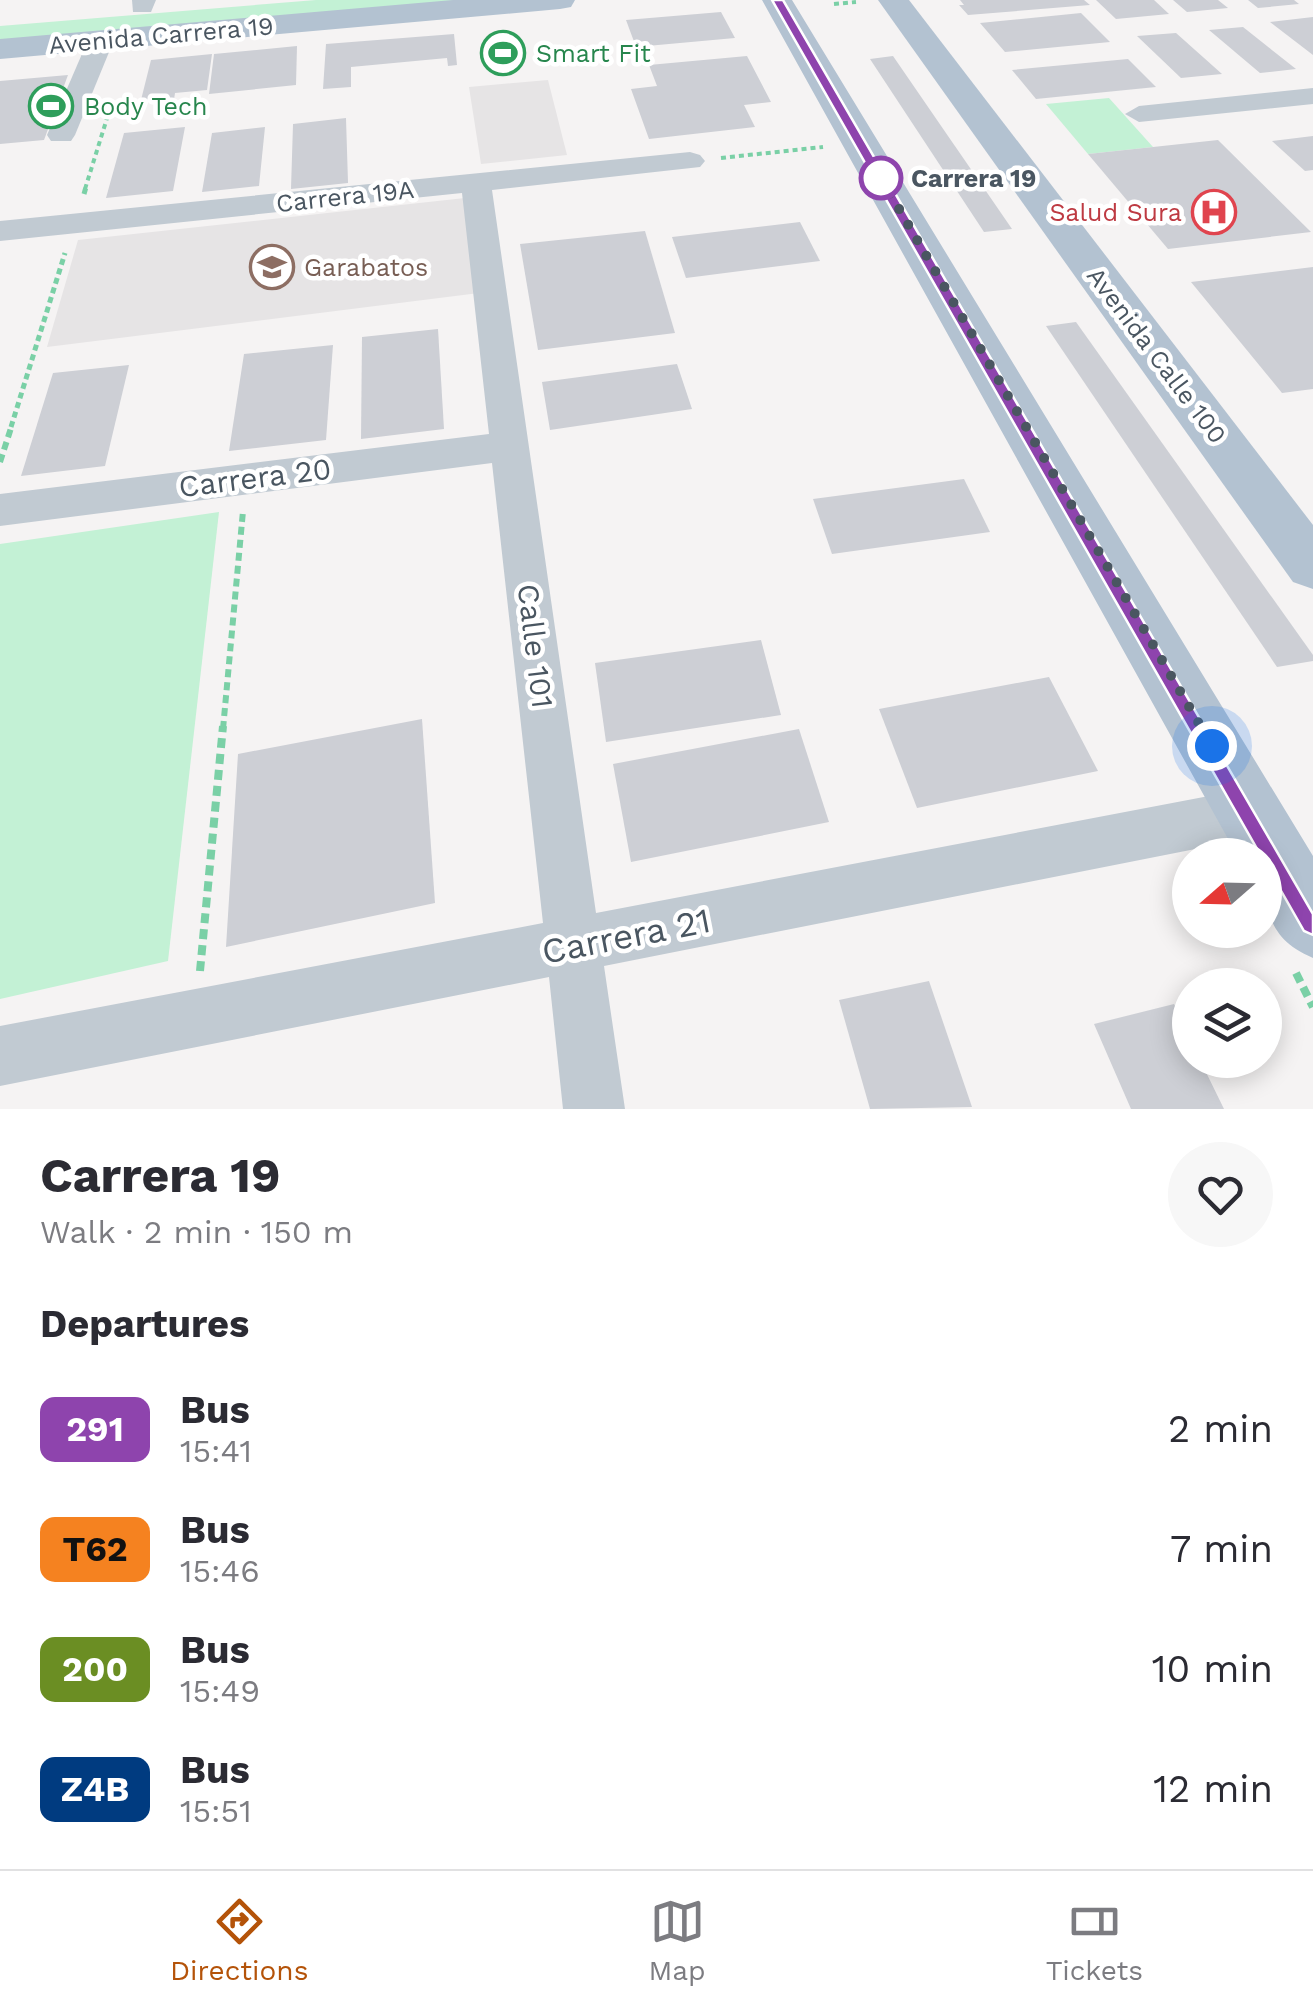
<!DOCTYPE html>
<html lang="en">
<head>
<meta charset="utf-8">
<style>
	body { margin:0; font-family:"Work Sans",sans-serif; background:#f7f7f7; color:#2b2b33; height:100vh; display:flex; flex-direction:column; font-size:38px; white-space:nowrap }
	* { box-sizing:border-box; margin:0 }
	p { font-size:32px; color:#7c7c81 }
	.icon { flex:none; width:55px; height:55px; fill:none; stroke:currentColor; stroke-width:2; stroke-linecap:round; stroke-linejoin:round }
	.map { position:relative; height:1109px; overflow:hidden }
	.drawer { display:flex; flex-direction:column; background:#fff; flex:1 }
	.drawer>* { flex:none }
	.badge { padding:0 20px; border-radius:15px; font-size:35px; line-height:65px }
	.needle { width:65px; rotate:250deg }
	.fabs { position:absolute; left:1172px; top:838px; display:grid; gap:20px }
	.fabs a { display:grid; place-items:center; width:110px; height:110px; border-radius:50%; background:#fff; box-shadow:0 5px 25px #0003; font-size:50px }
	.you { position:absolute; width:50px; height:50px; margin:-25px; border:8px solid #fff; border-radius:50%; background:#1a73e8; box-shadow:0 0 0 15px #1a73e833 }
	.map>.badge { position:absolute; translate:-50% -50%; box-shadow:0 0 0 5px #fff }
	h2 { padding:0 40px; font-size:38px; line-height:90px }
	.round { display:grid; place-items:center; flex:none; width:105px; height:105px; border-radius:52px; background:#f7f7f7 }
	.head { display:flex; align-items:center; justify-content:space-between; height:170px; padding:0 40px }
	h1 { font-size:48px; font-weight:700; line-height:75px }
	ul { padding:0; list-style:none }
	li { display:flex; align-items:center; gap:30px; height:120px; padding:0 40px }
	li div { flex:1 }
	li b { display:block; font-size:38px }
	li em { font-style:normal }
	li .badge { min-width:110px; font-weight:700; text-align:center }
	.dock { display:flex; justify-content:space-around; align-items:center; height:140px; border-top:2px solid #e1e1e2; background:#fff; font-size:28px; color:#7c7c81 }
	.dock a { display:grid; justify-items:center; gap:5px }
	.dock .current { color:#b45309 }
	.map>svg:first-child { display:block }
	.education { fill:#e6e4e5 }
	.green { fill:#c3f1d5 }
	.building { fill:#cdcfd5 }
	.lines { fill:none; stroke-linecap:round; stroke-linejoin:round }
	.path-far3 { stroke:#7ad0a6; stroke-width:4; stroke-dasharray:5 4; stroke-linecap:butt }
	.path-far2 { stroke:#7ad0a6; stroke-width:5; stroke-dasharray:6 4; stroke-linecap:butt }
	.path-far1 { stroke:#7ad0a6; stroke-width:6; stroke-dasharray:8 5; stroke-linecap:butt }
	.path { stroke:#7ad0a6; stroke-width:8; stroke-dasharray:10 6; stroke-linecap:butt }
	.minor { fill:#c1cad2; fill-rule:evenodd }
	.major { fill:#b3c2d1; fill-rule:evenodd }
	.line { fill:#8e44ad; stroke:#fff; stroke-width:2.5 }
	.walk { stroke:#4a5661; stroke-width:10; stroke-dasharray:0 18 }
	.stop-dot { fill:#fff; stroke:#8e44ad; stroke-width:5 }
	.labels { text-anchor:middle; stroke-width:9; stroke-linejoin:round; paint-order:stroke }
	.far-street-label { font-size:25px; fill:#4a5661; stroke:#fff }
	.far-leisure-label { font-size:25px; fill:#27864d; stroke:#fff; text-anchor:start }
	.far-stop-label { font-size:25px; font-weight:bold; fill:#4a5661; stroke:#fff; text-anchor:start }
	.far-health-label { font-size:25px; fill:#be3a42; stroke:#fff; text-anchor:end }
	.far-education-label { font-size:25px; fill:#785e54; stroke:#fff; text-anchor:start }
	.street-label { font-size:30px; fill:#4a5661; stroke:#fff }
	.near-street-label { font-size:35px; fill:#4a5661; stroke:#fff }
</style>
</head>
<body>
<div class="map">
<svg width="1313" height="1109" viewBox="0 0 1313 1109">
	<rect width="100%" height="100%" fill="#f5f3f3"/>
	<g class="education">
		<path d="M 548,80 L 567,155 L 481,164 L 469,87 Z"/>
		<path d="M 465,198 L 479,293 L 47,347 L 78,240 Z"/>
	</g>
	<g class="green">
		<path d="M 316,0 L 465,0 L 0,41 L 0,26 Z"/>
		<path d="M 1109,98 L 1153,147 L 1088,154 L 1046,104 Z"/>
		<path d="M 219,512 L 168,961 L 0,999 L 0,544 Z"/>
	</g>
	<g class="building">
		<path d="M 960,0 L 1084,0 L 1090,5 L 968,15 L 959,5 L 964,5 Z"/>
		<path d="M 1096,0 L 1154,0 L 1169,14 L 1116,19 Z"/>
		<path d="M 1173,0 L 1218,0 L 1228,8 L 1187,12 Z"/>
		<path d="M 1248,0 L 1294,0 L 1299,4 L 1258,8 Z"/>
		<path d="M 721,12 L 735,38 L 636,47 L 626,20 Z"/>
		<path d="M 1081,13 L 1110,42 L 1005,52 L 980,23 Z"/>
		<path d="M 1313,17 L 1313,55 L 1270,22 Z"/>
		<path d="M 1243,27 L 1296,69 L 1260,73 L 1209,30 Z"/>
		<path d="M 1176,33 L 1222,74 L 1181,78 L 1137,36 Z"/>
		<path d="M 454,34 L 457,65 L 448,66 L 447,58 L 351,67 L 351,87 L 323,89 L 326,44 Z"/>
		<path d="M 297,46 L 296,85 L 209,94 L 214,54 Z"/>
		<path d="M 212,54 L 207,90 L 175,93 L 173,106 L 156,107 L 158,98 L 141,100 L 151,60 Z"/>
		<path d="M 747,56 L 771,102 L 744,105 L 755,127 L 649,139 L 631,89 L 657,86 L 649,65 Z"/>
		<path d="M 893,56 L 1012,229 L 984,232 L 870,59 Z"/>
		<path d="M 1128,59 L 1156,87 L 1036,99 L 1012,70 Z"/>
		<path d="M 68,75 L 44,140 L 0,144 L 0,81 Z"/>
		<path d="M 346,118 L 348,183 L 291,189 L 293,124 Z"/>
		<path d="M 185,127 L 173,191 L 106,198 L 124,133 Z"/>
		<path d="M 265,127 L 259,186 L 202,192 L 212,133 Z"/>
		<path d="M 1313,136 L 1313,170 L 1305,171 L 1272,141 Z"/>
		<path d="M 1218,140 L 1311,232 L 1168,249 L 1088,154 Z"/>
		<path d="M 800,222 L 820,261 L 686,278 L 672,237 Z"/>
		<path d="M 645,231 L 675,333 L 538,350 L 520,244 Z"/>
		<path d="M 1313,267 L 1313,389 L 1282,393 L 1191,282 Z"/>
		<path d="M 1076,322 L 1313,655 L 1313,661 L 1277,667 L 1046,326 Z"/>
		<path d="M 438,329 L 444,429 L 361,439 L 362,337 Z"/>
		<path d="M 333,345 L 326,440 L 229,451 L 244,354 Z"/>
		<path d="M 677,364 L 692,409 L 550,430 L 542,382 Z"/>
		<path d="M 129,365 L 105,466 L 21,476 L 53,373 Z"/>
		<path d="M 964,479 L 990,532 L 832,554 L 813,499 Z"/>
		<path d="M 761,640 L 781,715 L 606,742 L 595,663 Z"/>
		<path d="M 1049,677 L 1098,771 L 917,808 L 879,709 Z"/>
		<path d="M 422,719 L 435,903 L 226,947 L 238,754 Z"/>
		<path d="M 799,729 L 829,822 L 631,862 L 613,764 Z"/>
		<path d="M 929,981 L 972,1107 L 870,1109 L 839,1000 Z"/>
		<path d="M 1174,1004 L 1190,1038 L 1190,1060 L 1200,1060 L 1224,1109 L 1131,1109 L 1094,1024 Z"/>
	</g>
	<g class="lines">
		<g class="path-far3">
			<path d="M 834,4 L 856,2"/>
			<path d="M 721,158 L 823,147"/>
			<path d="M 85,189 L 108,115"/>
		</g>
		<g class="path-far2">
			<path d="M 84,194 L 86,187"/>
			<path d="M 11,427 L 65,253"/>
		</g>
		<g class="path-far1">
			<path d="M 0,462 L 12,425"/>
			<path d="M 223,729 L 243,511"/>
		</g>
		<g class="path">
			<path d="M 200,971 L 223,726"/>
			<path d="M 1296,973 L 1313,1007"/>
		</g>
		<g class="minor">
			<path d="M 132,0 L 156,0 L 151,12 L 133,12 Z"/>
			<path d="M 101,32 L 114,40 L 75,135 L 71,141 L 51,141 L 47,135 L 88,40 Z"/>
			<path d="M 1313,88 L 1313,104 L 1139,122 L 1125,114 L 1139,106 Z"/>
			<path d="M 690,152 L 700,155 L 705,161 L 700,167 L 492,190 L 596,913 L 1251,788 L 1269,795 L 1277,813 L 1269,831 L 1251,838 L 604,966 L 625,1109 L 563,1109 L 549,977 L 0,1086 L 0,1026 L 543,923 L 492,463 L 0,526 L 0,494 L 489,434 L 462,193 L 0,241 L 0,221 Z"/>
		</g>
		<g class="major">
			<path d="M 453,0 L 575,0 L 571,7 L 560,9 L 0,59 L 0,39 Z"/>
			<path d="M 762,0 L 792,0 L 1313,856 L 1313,958 C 1263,937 1265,903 1265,855 L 1237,855 Z"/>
			<path d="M 878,0 L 909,0 L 1313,525 L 1313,589 L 1293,582 Z"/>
		</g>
	</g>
	<path class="line" d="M 772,0 L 783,0 L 1313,914 L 1313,935 L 1304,931 Z"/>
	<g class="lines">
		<path class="walk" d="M 881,178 L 1212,746"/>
	</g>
	<defs>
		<symbol id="stadium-ring" viewBox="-11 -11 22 22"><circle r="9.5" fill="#fff" stroke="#2e9e5b" stroke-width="1.5"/><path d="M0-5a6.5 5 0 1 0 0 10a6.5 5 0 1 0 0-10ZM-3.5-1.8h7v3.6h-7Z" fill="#2e9e5b"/></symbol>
		<symbol id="hospital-ring" viewBox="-11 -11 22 22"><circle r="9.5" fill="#fff" stroke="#e0444e" stroke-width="1.5"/><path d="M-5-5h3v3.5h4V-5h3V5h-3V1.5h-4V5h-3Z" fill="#e0444e"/></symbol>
		<symbol id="school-ring" viewBox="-11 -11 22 22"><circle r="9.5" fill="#fff" stroke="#8d6e63" stroke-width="1.5"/><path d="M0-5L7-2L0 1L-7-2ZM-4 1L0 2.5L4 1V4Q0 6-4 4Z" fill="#8d6e63"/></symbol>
	</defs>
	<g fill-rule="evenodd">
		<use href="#stadium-ring" x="478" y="28" width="50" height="50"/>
		<use href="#stadium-ring" x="26" y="81" width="50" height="50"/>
		<use href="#hospital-ring" x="1189" y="187" width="50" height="50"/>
		<use href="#school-ring" x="247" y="242" width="50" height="50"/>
	</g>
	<circle class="stop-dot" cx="881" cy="178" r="20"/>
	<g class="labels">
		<g class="far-street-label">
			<text transform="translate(161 35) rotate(-5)" y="9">Avenida Carrera 19</text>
			<text transform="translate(345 196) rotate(-6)" y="9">Carrera 19A</text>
			<text transform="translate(1157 355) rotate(53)" y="9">Avenida Calle 100</text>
		</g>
		<g class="far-leisure-label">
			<text x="536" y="62">Smart Fit</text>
			<text x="84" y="115">Body Tech</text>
		</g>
		<g class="far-stop-label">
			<text x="911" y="187">Carrera 19</text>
		</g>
		<g class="far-health-label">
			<text x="1182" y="221">Salud Sura</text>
		</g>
		<g class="far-education-label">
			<text x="304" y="276">Garabatos</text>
		</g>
		<g class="street-label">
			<text transform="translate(255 478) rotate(-7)" y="10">Carrera 20</text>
			<text transform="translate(535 646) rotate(83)" y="10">Calle 101</text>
		</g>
		<g class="near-street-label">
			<text transform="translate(626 936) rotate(-11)" y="12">Carrera 21</text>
		</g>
	</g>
</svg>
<div class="fabs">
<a><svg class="needle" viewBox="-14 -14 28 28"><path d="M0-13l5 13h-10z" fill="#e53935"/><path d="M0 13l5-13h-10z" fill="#7c7c81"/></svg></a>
<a><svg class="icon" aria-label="layers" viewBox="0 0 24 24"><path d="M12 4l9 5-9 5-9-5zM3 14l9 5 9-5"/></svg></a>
</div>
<div class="you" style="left:1212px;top:746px"></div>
</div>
<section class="drawer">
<div class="head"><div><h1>Carrera 19</h1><p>Walk · 2 min · 150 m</p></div><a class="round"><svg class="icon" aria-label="heart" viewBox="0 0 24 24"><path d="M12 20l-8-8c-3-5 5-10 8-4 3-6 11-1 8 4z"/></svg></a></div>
<h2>Departures</h2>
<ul>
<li><span class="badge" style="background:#8e44ad;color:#fff">291</span><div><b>Bus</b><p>15:41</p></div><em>2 min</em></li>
<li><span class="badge" style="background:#f58220;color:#111">T62</span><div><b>Bus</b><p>15:46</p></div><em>7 min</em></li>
<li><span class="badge" style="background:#6b8e23;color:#fff">200</span><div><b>Bus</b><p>15:49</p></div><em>10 min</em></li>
<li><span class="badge" style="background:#003b80;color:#fff">Z4B</span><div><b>Bus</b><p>15:51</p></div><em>12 min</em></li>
</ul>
</section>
<nav class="dock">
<a class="current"><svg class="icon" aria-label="directions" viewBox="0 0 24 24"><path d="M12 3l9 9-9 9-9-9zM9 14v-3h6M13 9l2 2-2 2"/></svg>Directions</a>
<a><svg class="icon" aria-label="map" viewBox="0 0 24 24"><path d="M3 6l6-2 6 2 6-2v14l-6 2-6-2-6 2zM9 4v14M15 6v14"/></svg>Map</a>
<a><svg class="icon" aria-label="tickets" viewBox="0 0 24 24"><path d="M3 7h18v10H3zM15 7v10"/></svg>Tickets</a>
</nav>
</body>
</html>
